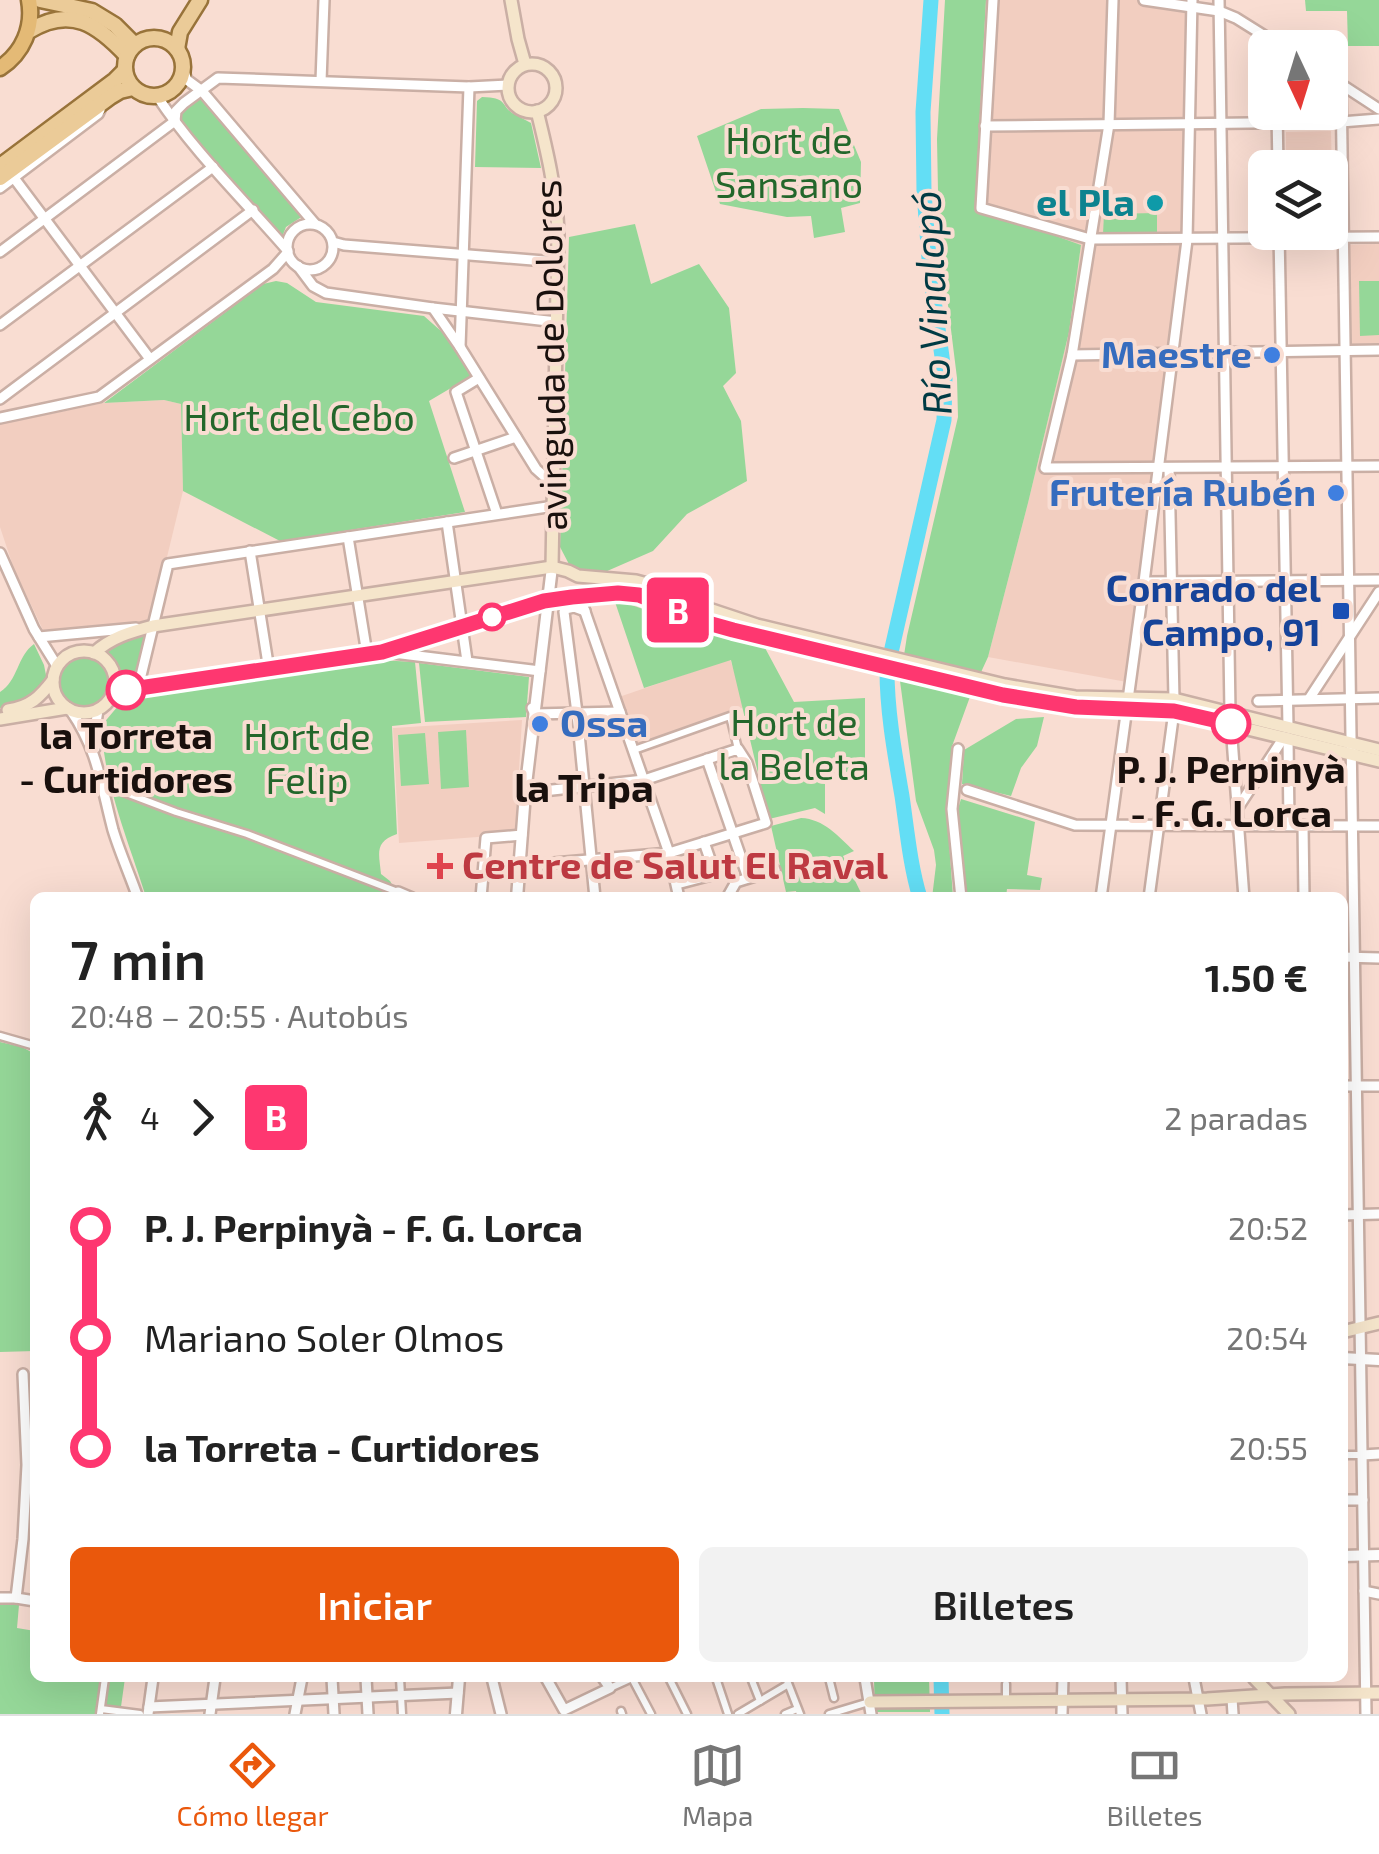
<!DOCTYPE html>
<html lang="es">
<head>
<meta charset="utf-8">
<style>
	body { margin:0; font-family:"Exo 2",sans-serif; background:#f2f2f2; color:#222; height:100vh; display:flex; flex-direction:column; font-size:38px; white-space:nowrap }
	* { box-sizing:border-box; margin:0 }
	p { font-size:32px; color:#767676 }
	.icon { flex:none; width:55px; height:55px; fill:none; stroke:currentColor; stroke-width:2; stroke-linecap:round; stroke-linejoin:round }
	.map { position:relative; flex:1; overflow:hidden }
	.sheet { position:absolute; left:30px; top:892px; width:1318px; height:790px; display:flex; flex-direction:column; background:#fff; border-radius:15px; box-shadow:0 10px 40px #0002 }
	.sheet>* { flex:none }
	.badge { padding:0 20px; border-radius:8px; font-size:35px; line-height:65px }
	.needle { width:65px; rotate:176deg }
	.fabs { position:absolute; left:1248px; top:30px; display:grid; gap:20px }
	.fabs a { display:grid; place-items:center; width:100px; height:100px; border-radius:15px; background:#fff; box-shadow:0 10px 40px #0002; font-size:50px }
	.map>.badge { position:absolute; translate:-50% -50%; box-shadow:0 0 0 5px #fff }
	.legs { display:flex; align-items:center; gap:15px; height:110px; padding:0 40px; font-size:32px }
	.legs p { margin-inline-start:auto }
	.overview { display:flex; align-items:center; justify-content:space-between; height:170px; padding:0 40px }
	h1 { font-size:55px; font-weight:600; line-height:75px }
	.cta { display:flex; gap:20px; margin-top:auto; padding:20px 40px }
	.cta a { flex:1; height:115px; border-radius:15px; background:#ea580c; color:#fff; font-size:40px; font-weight:600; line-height:115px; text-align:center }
	.cta a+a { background:#f2f2f2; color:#222 }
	ul { padding:0 40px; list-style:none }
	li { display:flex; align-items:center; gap:35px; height:110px; font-size:38px }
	li i { display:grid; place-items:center; width:15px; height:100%; margin:0 12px; background:currentColor }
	li i::after { content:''; width:25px; height:25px; margin:-12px; border:8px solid; border-radius:50%; background:#fff }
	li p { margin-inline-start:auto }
	li:first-child i { background:linear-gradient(#0000 50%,currentColor 0) }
	li:last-child i { background:linear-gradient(currentColor 50%,#0000 0) }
	.tabs { display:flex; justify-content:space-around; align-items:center; height:140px; border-top:2px solid #e0e0e0; background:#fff; font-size:28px; color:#767676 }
	.tabs a { display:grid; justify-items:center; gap:5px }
	.tabs .on { color:#ea580c }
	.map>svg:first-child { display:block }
	.built { fill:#f2cec0 }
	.green { fill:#95d798 }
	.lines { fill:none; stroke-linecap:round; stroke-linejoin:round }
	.river { stroke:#63def5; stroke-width:15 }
	.pedestrian-casing { stroke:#caafa5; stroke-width:11 }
	.minor-casing { stroke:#caafa5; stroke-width:14 }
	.tertiary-casing { stroke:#caafa5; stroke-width:15 }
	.secondary-casing { stroke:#caafa5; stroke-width:16 }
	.primary-casing { stroke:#98733a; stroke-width:19 }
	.trunk-casing { stroke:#98733a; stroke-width:19 }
	.pedestrian { stroke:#fff; stroke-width:6 }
	.minor { stroke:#fff; stroke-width:9 }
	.tertiary { stroke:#fff; stroke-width:10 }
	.secondary { stroke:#f5e5cb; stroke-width:11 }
	.primary { stroke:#ebcb98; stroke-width:14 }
	.trunk { stroke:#e4ba76; stroke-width:14 }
	.line-1-casing { stroke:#fff; stroke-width:22 }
	.line-1 { stroke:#fe3770; stroke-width:15 }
	.culture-dot { fill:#0f9aa8; stroke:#f9ddd2; stroke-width:4 }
	.shop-dot { fill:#3f7fe0; stroke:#f9ddd2; stroke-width:4 }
	.transit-dot { fill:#1a4fb4; stroke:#f9ddd2; stroke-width:4 }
	.stop-1-dot { fill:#fff; stroke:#fe3770; stroke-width:5 }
	.health-dot { fill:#e0444e; stroke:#f9ddd2; stroke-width:4 }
	.labels { text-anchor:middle; stroke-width:8; stroke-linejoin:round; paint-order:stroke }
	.park-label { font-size:38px; fill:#23672b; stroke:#f9ddd2 }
	.culture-label { font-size:38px; font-weight:bold; fill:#0d838f; stroke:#f9ddd2; text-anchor:end }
	.street-label { font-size:38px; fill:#19100d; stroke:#f9ddd2 }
	.shop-label { font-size:38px; font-weight:bold; fill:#366cbe; stroke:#f9ddd2; text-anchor:end }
	.transit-label { font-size:38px; font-weight:bold; fill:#164399; stroke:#f9ddd2; text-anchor:end }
	.stop-label { font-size:38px; font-weight:bold; fill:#19100d; stroke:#f9ddd2 }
	.health-label { font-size:38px; font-weight:bold; fill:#be3a42; stroke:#f9ddd2; text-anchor:start }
	.water-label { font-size:40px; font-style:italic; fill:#003b44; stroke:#f9ddd2 }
	.neighbourhood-label { font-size:40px; font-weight:bold; fill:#19100d; stroke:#f9ddd2 }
</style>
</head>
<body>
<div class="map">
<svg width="1379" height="1714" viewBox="0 0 1379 1714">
	<rect width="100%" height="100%" fill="#f9ddd2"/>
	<g class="built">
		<path d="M 986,0 L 1192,0 L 1187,228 L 1127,682 L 988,657 L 1028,503 L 1069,332 L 1081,245 L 975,213 Z"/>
		<path d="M 1331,131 L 1333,228 L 1330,228 L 1330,168 L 1286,167 L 1286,132 Z"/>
		<path d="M 1379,244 L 1379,346 L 1350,346 L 1348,245 Z"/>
		<path d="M 164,400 L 181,404 L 183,491 L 151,623 L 43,630 L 14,569 L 0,527 L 0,424 L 104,403 Z"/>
		<path d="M 730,659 L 742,695 L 742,708 L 637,745 L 619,697 Z"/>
		<path d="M 522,720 L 515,834 L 399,843 L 393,728 Z"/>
	</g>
	<g class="green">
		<path d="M 945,0 L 986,0 L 975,207 L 1081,245 L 1069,332 L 1028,503 L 988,657 L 971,694 L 951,749 L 953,771 L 947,813 L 953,897 L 932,898 L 936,865 L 934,850 L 916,801 L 900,681 L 907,636 L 958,417 L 957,378 L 940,241 L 938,191 L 937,139 Z"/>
		<path d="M 1305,0 L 1379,0 L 1379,46 L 1348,46 L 1347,11 L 1306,11 Z"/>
		<path d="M 482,97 C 511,98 498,106 516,115 C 521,118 526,120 531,123 L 541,168 L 475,167 L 477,101 Z"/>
		<path d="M 196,99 L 204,99 L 303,216 L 286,227 L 282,237 L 180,122 L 180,115 Z"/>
		<path d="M 803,108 L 839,109 L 861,162 L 860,203 L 841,208 L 845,232 L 814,238 L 811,216 L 787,217 L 720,204 L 697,136 L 761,109 Z"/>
		<path d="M 1157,213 L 1157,233 L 1103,234 L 1104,214 Z"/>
		<path d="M 635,224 L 651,284 L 699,264 L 729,308 L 736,373 L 723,386 L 741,421 L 747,481 L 687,514 L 653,551 L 598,575 L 578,573 L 571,568 L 560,547 L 569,237 Z"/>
		<path d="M 276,281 L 287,283 L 316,302 L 424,316 L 450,339 L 473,375 L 429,401 L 465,512 L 280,541 L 183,491 L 181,404 L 164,400 L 104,403 L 263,284 Z"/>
		<path d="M 1359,281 L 1379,281 L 1379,335 L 1360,336 Z"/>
		<path d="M 614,599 L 669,618 L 764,646 L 794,702 L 865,698 L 865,770 L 825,774 L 825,814 L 815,808 L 769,819 L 731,660 L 644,688 Z"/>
		<path d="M 148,633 L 135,684 C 115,681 117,664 103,652 L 121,640 Z"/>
		<path d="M 34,644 L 44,665 L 47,680 C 36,696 19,706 0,708 L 0,692 C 18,681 17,656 34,644 Z"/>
		<circle cx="84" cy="682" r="26"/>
		<path d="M 378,660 L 415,662 L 421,723 L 392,726 L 397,834 C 374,842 379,853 381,874 L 390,881 L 399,897 L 146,897 C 130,845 102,780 102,725 L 118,706 L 139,697 Z"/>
		<path d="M 419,663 L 529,677 L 526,717 L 425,722 Z"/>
		<path d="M 1044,717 L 1037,746 L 1021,768 L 1011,796 L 962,784 L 964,750 L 1016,719 Z"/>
		<path d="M 466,730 L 469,787 L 441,789 L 438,732 Z"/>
		<path d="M 425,733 L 429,784 L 401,786 L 398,735 Z"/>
		<path d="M 961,799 L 1035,822 L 1027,875 L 1042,878 L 1040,890 L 1007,889 L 1006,897 L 965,897 L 957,812 Z"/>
		<path d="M 801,818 C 824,819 838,836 854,851 L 843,856 L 863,897 L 797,897 L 796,891 L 786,892 L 771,826 Z"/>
		<path d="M 0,1042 L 22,1047 L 35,1054 L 35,1351 L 0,1352 Z"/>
		<path d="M 0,1602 L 19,1605 L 17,1628 L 35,1631 L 35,1678 L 125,1678 L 120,1714 L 0,1714 Z"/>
		<path d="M 881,1678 L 929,1678 L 930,1712 L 875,1712 L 874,1679 Z"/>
	</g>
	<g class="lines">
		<g class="river">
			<path d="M 920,898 C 910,865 907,830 902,796 C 895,755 887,712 887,670 L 944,420 L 945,378 L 930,272 L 924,192 L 923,112 L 931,0"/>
			<path d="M 941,1678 L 942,1714"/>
		</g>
		<defs>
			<g id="pedestrian">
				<path d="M 634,750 L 730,716 L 738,749"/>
				<path d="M 111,792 L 118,790 L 176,812 L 247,834 L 398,892"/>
				<path d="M 0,1036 L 35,1046"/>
				<path d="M 1342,1455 L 1362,1455"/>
				<path d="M 400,1678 L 402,1714"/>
				<path d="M 632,1678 L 651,1714"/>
				<path d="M 669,1678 L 687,1714"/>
				<path d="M 716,1678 L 728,1714"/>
				<path d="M 751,1678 L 760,1701"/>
				<path d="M 786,1678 L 800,1714"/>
				<path d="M 829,1678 L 834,1698"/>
				<path d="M 1006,1684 L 1006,1700"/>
				<path d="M 610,1688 L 632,1678"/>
				<path d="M 101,1709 L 140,1714"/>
				<path d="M 621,1711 L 622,1714"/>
				<path d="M 100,1714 L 105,1678"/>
				<path d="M 738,1714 L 787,1685"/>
				<path d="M 785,1714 L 797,1709"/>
				<path d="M 829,1714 L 869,1702"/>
			</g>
			<g id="minor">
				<path d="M 993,0 L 981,208 L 1090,239 L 1379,237"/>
				<path d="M 1113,0 L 1109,124 L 1072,355 L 1045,468 L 1379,466"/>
				<path d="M 1144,0 L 1219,11 L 1236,18 L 1284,48"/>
				<path d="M 1219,0 L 1230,712 L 1244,898"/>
				<path d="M 183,69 L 187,80 L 202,91 L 315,224"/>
				<path d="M 1330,77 L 1379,109"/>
				<path d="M 321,81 L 324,0"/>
				<path d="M 1341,84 L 1366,1714"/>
				<path d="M 157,96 C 194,152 244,200 288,251"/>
				<path d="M 1277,112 L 1278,168"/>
				<path d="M 175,121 L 176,111 L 184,103 L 218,78 L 469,87 L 508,85"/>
				<path d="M 985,126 L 1341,122 L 1379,119"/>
				<path d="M 14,178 L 150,359"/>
				<path d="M 0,188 L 98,114 L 100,110"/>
				<circle cx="310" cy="247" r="23"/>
				<path d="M 1279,232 L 1288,727"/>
				<path d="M 333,242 L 344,245 L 557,262"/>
				<path d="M 0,252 L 175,121"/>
				<path d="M 298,266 L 313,286 L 326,293 L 433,308 L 557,322"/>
				<path d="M 433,308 L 460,347 L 536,469 L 545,477 L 554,480"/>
				<path d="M 0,325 L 213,167"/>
				<path d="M 460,347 L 469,87"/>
				<path d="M 1072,355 L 1379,350"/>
				<path d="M 479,378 L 456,392 L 497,514"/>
				<path d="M 0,399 L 253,210"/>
				<path d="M 0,418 L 99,397 L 273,269 L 288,252"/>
				<path d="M 454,458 L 516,437"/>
				<path d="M 1169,469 L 1174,699"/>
				<path d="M 447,522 L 467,661"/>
				<path d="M 348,537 L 367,654"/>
				<path d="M 250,551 L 269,670"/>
				<path d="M 0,553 L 34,629 L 57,666"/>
				<path d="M 1144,582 L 1379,580"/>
				<path d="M 575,598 L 583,606 L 669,853 L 679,898"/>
				<path d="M 585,611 L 574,607 L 565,609 L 564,612 L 577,713 L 595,898"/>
				<path d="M 39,637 L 136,628"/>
				<path d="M 385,652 L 540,671"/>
				<path d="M 138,688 L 168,564 L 554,506"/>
				<path d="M 1309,699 L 1379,592"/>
				<path d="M 1258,701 L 1379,698"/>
				<path d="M 532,708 L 535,714 L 620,712"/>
				<path d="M 71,711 C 98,750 101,785 113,830 C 120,853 130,875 138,898"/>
				<path d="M 1288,738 L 1289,825"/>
				<path d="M 95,748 L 95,729 L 98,710"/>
				<path d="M 958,749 L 952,809 L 961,898"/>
				<path d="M 707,759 L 748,878"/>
				<path d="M 967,790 L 1075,825 L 1379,826"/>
				<path d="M 1239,806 L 1284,737"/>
				<path d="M 1303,825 L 1304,898"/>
				<path d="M 519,866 L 669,853 L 766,823 L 747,763 L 738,749 L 644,780 L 525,793"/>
				<path d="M 677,884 L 715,874 L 704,842"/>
				<path d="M 398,892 L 412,898"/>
				<path d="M 481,898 L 486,838 L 522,835"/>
				<path d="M 727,898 L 736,882 L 775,870"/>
				<path d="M 1101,898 L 1144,582 L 1187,240 L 1192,0"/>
				<path d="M 1149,898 L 1174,711"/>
				<path d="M 1342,957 L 1379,958"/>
				<path d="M 1342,1086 L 1379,1086"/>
				<path d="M 1342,1215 L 1379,1214"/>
				<path d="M 1362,1455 L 1379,1454"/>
				<path d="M 1342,1500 L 1363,1500"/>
				<path d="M 1364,1591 L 1379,1594"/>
				<path d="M 0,1598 L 16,1598 L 35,1601"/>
				<path d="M 16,1598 L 23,1539 L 27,1465 L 23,1374"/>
				<path d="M 332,1678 L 334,1714"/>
				<path d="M 366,1678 L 368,1714"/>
				<path d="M 492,1678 L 501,1714"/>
				<path d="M 546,1678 L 564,1710 L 610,1688 L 603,1678"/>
				<path d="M 865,1678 L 871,1714"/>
				<path d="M 1121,1678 L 1122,1714"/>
				<path d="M 1194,1678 L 1201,1714"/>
				<path d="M 1232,1698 L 1233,1714"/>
				<path d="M 149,1707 L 458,1693"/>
				<path d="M 148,1714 L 153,1678"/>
				<path d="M 210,1714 L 215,1678"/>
				<path d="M 295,1714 L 302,1678"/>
				<path d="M 1062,1714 L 1063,1678"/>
			</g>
			<g id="tertiary">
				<path d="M 517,898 L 525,793 L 552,567"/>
				<path d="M 1342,1358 L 1379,1360"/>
				<path d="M 1342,1556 L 1379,1555"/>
				<path d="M 456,1714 L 459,1678"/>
			</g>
			<g id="secondary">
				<path d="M 511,0 L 518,39 L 525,64"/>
				<circle cx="532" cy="88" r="24"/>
				<path d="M 537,111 C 547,151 556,190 558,231 L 552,567"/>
				<circle cx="84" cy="682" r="31"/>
				<path d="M 94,653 C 112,637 130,632 153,626 L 552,567 L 568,571 L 578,576 L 636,581 L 655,586 L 691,603 L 757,625 L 1005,685 L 1075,697 L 1174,699 L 1379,750"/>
				<path d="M 112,695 L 126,690 L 382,651 L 549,600 L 572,597 L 617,593 L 639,595 L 708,623 L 733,630 L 1003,695 L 1076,707 L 1174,711 L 1379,761"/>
				<path d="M 8,710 C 30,707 40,697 53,680"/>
				<path d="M 0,719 L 67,708"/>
				<path d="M 1342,1332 L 1379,1323"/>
				<path d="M 1254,1678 L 1289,1714"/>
				<path d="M 870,1702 L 1207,1699 L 1285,1694 L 1379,1693"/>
			</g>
			<g id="primary">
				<path d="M 40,0 L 92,11 L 115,25 L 135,45"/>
				<path d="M 29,31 C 71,5 98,25 127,56"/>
				<circle cx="154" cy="67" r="29"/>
				<path d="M 177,49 L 180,32 L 200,0"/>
				<path d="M 0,166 L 115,80 L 125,70"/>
				<path d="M 0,178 L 110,97 L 120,91 L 133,88"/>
			</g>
			<path id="trunk" d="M 0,68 C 23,53 34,27 29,0"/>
		</defs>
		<use href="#pedestrian" class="pedestrian-casing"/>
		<use href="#minor" class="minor-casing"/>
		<use href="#tertiary" class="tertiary-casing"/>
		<use href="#secondary" class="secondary-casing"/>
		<use href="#primary" class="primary-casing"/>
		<use href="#trunk" class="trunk-casing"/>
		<use href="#pedestrian" class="pedestrian"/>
		<use href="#minor" class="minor"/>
		<use href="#tertiary" class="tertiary"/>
		<use href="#secondary" class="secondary"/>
		<use href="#primary" class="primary"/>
		<use href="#trunk" class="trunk"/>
	</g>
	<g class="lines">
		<defs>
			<path id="line-1" d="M 126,690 L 382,652 L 544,601 L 572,597 L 618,593 L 639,595 L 708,623 L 733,630 L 1003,695 L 1076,707 L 1174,711 L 1231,724"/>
		</defs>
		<use href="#line-1" class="line-1-casing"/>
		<use href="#line-1" class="line-1"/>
	</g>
	<circle class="culture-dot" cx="1155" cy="203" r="10"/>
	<g class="shop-dot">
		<circle cx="1272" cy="355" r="10"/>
		<circle cx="1336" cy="493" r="10"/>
		<circle cx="540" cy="724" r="10"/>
	</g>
	<rect class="transit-dot" x="1331" y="601" width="20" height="20" rx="5"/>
	<g class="stop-1-dot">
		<circle cx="492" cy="617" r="12"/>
		<circle cx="126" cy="690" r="18"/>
		<circle cx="1231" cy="724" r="18"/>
	</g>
	<path class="health-dot" d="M435 851h10v10h10v10h-10v10h-10v-10h-10v-10h10z"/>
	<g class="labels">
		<g class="park-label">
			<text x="789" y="154">Hort de<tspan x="789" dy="44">Sansano</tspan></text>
			<text x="299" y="431">Hort del Cebo</text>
			<text x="794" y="736">Hort de<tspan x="794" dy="44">la Beleta</tspan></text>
			<text x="307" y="750">Hort de<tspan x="307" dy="44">Felip</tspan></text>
		</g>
		<g class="culture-label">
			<text x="1135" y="216">el Pla</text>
		</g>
		<g class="street-label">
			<text transform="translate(551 355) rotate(-91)" y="13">avinguda de Dolores</text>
		</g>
		<g class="shop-label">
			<text x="1252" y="368">Maestre</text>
			<text x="1316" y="506">Frutería Rubén</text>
			<text x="560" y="737" text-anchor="start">Ossa</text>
		</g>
		<g class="transit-label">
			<text x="1321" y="602">Conrado del<tspan x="1321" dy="44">Campo, 91</tspan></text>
		</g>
		<g class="stop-label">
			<text x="126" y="749">la Torreta<tspan x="126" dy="44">- Curtidores</tspan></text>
			<text x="1231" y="783">P. J. Perpinyà<tspan x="1231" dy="44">- F. G. Lorca</tspan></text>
		</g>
		<g class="health-label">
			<text x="462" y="879">Centre de Salut El Raval</text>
		</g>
		<g class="water-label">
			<text transform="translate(932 303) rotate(-93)" y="14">Río Vinalopó</text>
		</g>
		<g class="neighbourhood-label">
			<text x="584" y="802">la Tripa</text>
		</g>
	</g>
</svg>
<div class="fabs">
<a><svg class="needle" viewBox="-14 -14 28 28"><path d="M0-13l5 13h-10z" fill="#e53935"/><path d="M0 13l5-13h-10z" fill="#767676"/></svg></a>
<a><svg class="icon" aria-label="layers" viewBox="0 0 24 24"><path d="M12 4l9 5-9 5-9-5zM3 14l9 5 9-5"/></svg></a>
</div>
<b class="badge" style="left:678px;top:610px;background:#fe3770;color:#fff">B</b>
<section class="sheet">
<div class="overview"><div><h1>7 min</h1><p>20:48 – 20:55 · Autobús</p></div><b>1.50 €</b></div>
<div class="legs"><svg class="icon" aria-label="walk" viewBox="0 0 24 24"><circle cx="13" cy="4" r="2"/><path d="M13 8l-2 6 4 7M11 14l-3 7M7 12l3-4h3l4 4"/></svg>4<svg class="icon" aria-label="forward" viewBox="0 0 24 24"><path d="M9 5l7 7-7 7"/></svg><b class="badge" style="background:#fe3770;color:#fff">B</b><p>2 paradas</p></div>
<ul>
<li><i style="color:#fe3770"></i><b>P. J. Perpinyà - F. G. Lorca</b><p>20:52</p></li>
<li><i style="color:#fe3770"></i><span>Mariano Soler Olmos</span><p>20:54</p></li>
<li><i style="color:#fe3770"></i><b>la Torreta - Curtidores</b><p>20:55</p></li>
</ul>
<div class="cta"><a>Iniciar</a><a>Billetes</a></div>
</section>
</div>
<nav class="tabs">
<a class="on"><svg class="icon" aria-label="directions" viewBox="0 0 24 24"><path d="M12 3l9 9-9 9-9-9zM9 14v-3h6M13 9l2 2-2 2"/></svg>Cómo llegar</a>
<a><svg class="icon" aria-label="map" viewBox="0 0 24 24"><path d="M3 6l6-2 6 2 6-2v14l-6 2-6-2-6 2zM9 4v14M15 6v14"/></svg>Mapa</a>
<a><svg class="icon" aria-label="tickets" viewBox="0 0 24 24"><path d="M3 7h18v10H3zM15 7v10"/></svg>Billetes</a>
</nav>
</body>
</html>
